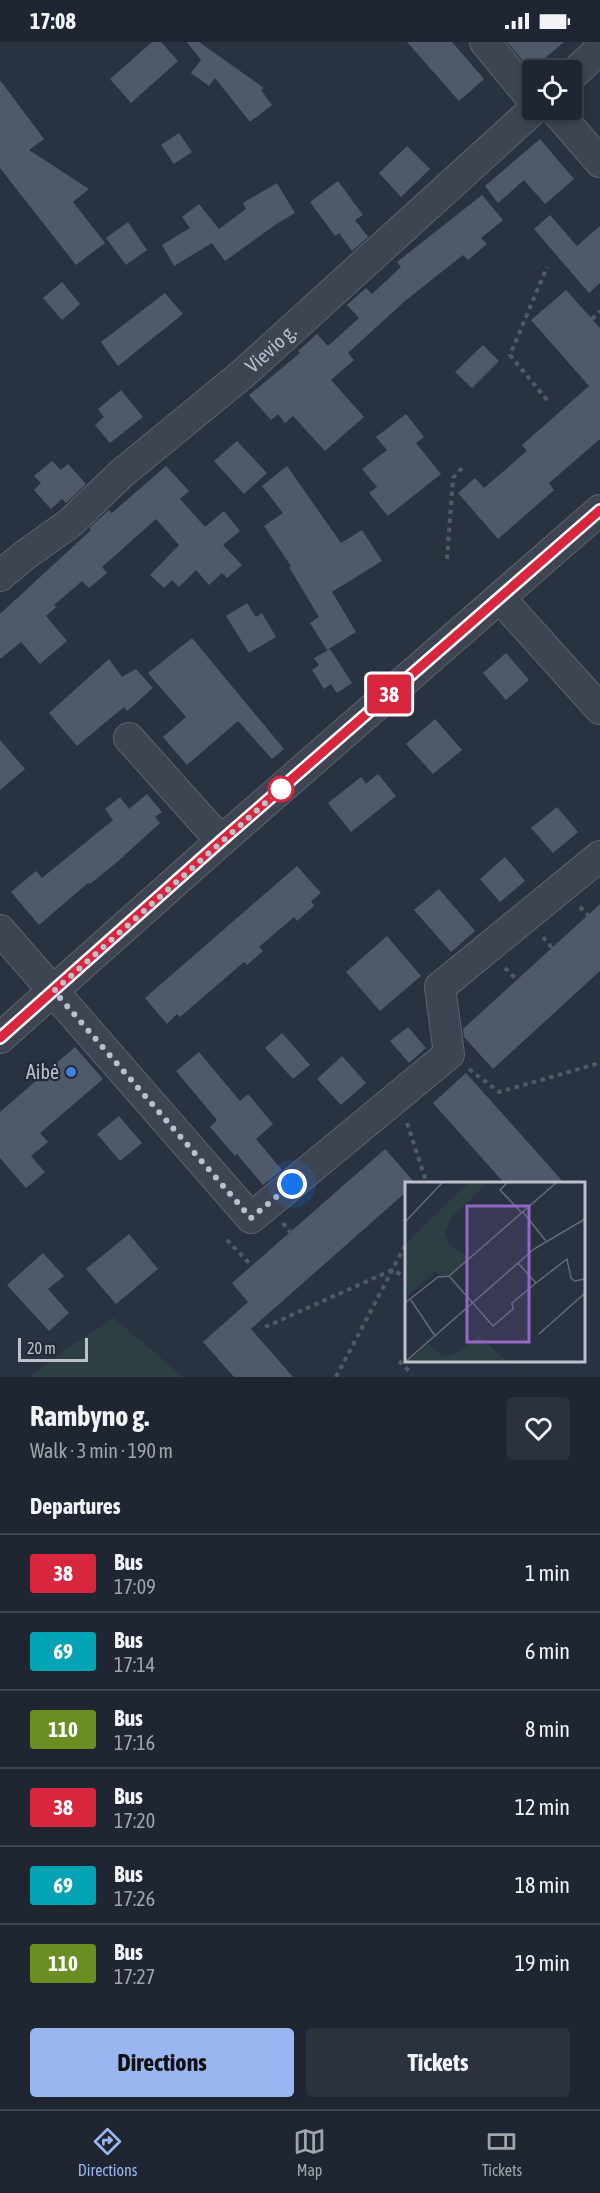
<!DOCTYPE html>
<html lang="en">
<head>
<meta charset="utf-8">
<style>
	body { margin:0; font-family:"Asap Condensed",sans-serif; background:#2c323d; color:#f1f3f6; height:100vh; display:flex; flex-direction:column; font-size:22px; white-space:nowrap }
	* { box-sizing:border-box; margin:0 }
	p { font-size:20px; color:#a1a5ab }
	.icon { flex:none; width:33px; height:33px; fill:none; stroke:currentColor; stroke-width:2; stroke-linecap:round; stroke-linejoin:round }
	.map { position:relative; height:1335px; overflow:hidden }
	.side { display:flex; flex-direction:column; background:#1f2631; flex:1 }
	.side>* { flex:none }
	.badge { padding:0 12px; border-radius:4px; font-size:21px; line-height:39px }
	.buttons { position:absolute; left:522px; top:18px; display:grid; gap:12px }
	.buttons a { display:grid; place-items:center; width:60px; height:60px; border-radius:6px; background:#1f2631; box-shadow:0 3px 9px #0003,0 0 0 2px #3c434d; font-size:30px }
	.scale { position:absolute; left:18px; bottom:15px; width:70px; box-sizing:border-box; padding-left:6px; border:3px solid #bbc0cb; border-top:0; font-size:16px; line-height:21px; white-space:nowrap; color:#bbc0cb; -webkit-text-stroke:4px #222937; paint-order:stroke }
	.you { position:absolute; width:30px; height:30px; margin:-15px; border:4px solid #fff; border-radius:50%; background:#1a73e8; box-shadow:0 0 0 9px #1a73e833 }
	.map>.badge { position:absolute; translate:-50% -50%; box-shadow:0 0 0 3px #fff }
	h2 { padding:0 30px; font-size:22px; line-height:54px }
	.round { display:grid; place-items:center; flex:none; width:63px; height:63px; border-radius:6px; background:#2c323d }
	.overview { display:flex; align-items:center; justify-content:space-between; height:102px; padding:0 30px }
	h1 { font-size:28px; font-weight:700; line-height:45px }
	.cta { display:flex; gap:12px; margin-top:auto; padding:12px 30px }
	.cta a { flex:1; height:69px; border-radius:6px; background:#9ab6f0; color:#111; font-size:24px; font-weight:700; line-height:69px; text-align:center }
	.cta a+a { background:#2c323d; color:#f1f3f6 }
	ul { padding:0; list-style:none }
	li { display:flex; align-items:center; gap:18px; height:78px; padding:0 30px; border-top:2px solid #3c434d }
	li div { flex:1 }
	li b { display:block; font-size:22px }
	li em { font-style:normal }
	li .badge { min-width:66px; font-weight:700; text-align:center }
	.status { display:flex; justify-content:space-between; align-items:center; height:42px; padding:0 30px; background:#1f2631; direction:ltr }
	.status svg { height:16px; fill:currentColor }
	.tabs { display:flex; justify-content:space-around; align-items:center; height:84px; border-top:2px solid #3c434d; background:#1f2631; font-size:16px; color:#a1a5ab }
	.tabs a { display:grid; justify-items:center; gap:3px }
	.tabs .on { color:#9ab6f0 }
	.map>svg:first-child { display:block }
	.green { fill:#2c4043 }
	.building { fill:#50596a }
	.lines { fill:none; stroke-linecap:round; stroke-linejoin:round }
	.minor-casing { stroke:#5c626f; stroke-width:32 }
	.path { stroke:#4c5d61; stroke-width:4; stroke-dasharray:4.5 4.5; stroke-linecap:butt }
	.minor { stroke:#3e4451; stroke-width:30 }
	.line-casing { stroke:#fff; stroke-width:14 }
	.line { stroke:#d7263d; stroke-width:9 }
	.walk { stroke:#bbc0cb; stroke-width:6; stroke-dasharray:0 10.8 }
	.stop-dot { fill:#fff; stroke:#d7263d; stroke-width:3 }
	.shop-dot { fill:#3f7fe0; stroke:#222937; stroke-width:2 }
	.labels { text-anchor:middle; stroke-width:4.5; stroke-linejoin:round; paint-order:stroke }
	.street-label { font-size:20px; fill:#bbc0cb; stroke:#222937 }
	.poi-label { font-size:20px; fill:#bbc0cb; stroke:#222937; text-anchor:end }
	.inset-road { fill:none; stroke:#636b78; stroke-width:1.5 }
	.view { fill:#9567c4; fill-opacity:0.15; stroke:#9567c4; stroke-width:3 }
	.inset-edge { fill:none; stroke:#bbc0cb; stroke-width:3 }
</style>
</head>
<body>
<div class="status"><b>17:08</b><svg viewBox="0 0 49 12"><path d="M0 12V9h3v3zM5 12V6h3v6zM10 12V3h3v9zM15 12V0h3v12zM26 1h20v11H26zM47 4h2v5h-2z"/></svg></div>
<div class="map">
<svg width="600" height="1335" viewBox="0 0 600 1335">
	<rect width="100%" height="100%" fill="#293241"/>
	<path class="green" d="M 114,1276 L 183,1335 L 30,1335 L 62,1310 Z"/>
	<g class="building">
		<path d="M 152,0 L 161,0 L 178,19 L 131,61 L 110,37 Z"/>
		<path d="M 187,0 L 199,0 L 264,46 L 261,48 L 272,63 L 250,80 L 215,36 L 209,44 L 191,31 L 201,18 Z"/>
		<path d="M 407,0 L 452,0 L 484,37 L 459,59 Z"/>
		<path d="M 507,0 L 564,0 L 531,28 Z"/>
		<path d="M 0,38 L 44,97 L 29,108 L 89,147 L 73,160 L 105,201 L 76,223 L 0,126 Z"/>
		<path d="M 179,91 L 192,110 L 174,122 L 161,103 Z"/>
		<path d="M 540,97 L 574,137 L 545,162 L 524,138 L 498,161 L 485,144 Z"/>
		<path d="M 407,104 L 430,127 L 401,155 L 379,131 Z"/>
		<path d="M 338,139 L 363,173 L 355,178 L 368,195 L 352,209 L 339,191 L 335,194 L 310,160 Z"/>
		<path d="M 277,141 L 295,171 L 275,183 L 225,219 L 212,201 L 174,224 L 162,203 L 190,186 L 182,175 L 199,162 L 219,187 L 246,167 L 243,161 Z"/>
		<path d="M 482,153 L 503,178 L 481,196 L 487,202 L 468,218 L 463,213 L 405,259 L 348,311 L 354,318 L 331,338 L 364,375 L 325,409 L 293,374 L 285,381 L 278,372 L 271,378 L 249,353 L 300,311 L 298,309 L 317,292 L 328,304 L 359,276 L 347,263 L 366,246 L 372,252 L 401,225 L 397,220 Z"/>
		<path d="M 550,173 L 577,204 L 600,184 L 600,241 L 589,251 L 534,187 Z"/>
		<path d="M 128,180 L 147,208 L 126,223 L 106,196 Z"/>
		<path d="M 62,240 L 80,262 L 62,278 L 43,256 Z"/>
		<path d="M 566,248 L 600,286 L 600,397 L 549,441 L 554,448 L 498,497 L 458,451 L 475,436 L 484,446 L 527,409 L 522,403 L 589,344 L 531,278 Z"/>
		<path d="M 165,251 L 183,272 L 118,324 L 101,300 Z"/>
		<path d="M 483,303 L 499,319 L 472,346 L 455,330 Z"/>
		<path d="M 121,348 L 143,375 L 110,401 L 95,383 L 104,375 L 98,367 Z"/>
		<path d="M 406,372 L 424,395 L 416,401 L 441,432 L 388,474 L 369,451 L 377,445 L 362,427 L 387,408 L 376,395 Z"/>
		<path d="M 237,399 L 267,431 L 244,452 L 214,419 Z"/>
		<path d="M 52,419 L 61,428 L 68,422 L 86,442 L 66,461 L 62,457 L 51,467 L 34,448 L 41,441 L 34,434 Z"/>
		<path d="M 166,424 L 189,449 L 180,457 L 205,485 L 224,469 L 240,489 L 223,503 L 242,523 L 227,536 L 222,531 L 209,543 L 196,528 L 179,545 L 172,538 L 164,546 L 150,533 L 179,503 L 156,477 L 102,525 L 107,531 L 89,546 L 82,539 L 54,563 L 56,565 L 46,574 L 67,599 L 40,622 L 21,600 L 0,617 L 0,572 L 91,488 L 89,486 L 109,468 L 112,471 Z"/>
		<path d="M 287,424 L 341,501 L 362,488 L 382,519 L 332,550 L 356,590 L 327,608 L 310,581 L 319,575 L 289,525 L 291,524 L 264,484 L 283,471 L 262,444 Z"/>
		<path d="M 247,561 L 256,575 L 262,571 L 276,595 L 249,611 L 226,574 Z"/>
		<path d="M 192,596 L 284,707 L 272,717 L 238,679 L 187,723 L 163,695 L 186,675 L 148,631 Z"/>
		<path d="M 330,607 L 352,641 L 337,651 L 331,642 L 324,647 L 312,628 L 319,623 L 314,616 Z"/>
		<path d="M 506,611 L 529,638 L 506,658 L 483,631 Z"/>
		<path d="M 109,617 L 122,635 L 136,627 L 153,646 L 127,669 L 124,665 L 77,704 L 49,671 Z"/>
		<path d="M 435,677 L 462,708 L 433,732 L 406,702 Z"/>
		<path d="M 0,698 L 25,727 L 0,748 Z"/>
		<path d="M 378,732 L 396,754 L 351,790 L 328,761 L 361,735 L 366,742 Z"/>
		<path d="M 147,752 L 162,770 L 155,775 L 160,781 L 116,821 L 90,842 L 88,841 L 39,883 L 11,850 L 36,829 L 42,836 L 113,778 L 105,767 L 120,755 L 129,767 Z"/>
		<path d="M 557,765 L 578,790 L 553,811 L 531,786 Z"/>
		<path d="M 505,815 L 525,839 L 500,860 L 480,837 Z"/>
		<path d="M 297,824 L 321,851 L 311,859 L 314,864 L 297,879 L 294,875 L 259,905 L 263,909 L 247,923 L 244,920 L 180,975 L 177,972 L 167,982 L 145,956 Z"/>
		<path d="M 439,847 L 475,889 L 451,910 L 414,868 Z"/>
		<path d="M 600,862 L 600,929 L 493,1027 L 464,995 L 463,987 Z"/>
		<path d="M 387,894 L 421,934 L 380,969 L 346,930 Z"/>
		<path d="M 408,985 L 426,1006 L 409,1021 L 390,999 Z"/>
		<path d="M 282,991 L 310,1023 L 293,1037 L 265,1006 Z"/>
		<path d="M 75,1005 L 103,1037 L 40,1091 L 48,1100 L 31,1114 L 45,1130 L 26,1146 L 0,1116 L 0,1070 Z"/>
		<path d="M 199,1010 L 240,1059 L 248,1052 L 273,1082 L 256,1097 L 282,1128 L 263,1143 L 237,1112 L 235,1114 L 210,1085 L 217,1078 L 176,1029 Z"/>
		<path d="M 342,1014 L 366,1041 L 341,1063 L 317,1037 Z"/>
		<path d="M 466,1031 L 565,1142 L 505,1142 L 433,1061 Z"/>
		<path d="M 119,1074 L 142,1101 L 120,1119 L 97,1092 Z"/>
		<path d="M 385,1107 L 416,1142 L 406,1142 L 406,1150 L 251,1287 L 293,1335 L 234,1335 L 203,1300 L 248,1260 L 232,1241 Z"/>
		<path d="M 129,1192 L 158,1227 L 116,1262 L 86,1227 Z"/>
		<path d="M 43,1211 L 64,1234 L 48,1247 L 69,1271 L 49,1289 L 7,1243 Z"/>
	</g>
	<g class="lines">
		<defs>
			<g id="minor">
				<path d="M 485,0 L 532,57"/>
				<path d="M 572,33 L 600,7"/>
				<path d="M 555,68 L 600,120"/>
				<path id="s1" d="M 0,534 L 25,513 L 70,481 L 121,432 L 245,330 L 533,68"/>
				<path d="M 500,556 L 600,667"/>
				<path d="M 129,696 L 221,799"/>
				<path d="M 0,888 L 251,1176 L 449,1012 L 440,945 L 600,814"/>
				<path d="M 0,996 L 221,799 L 600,468"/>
			</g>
		</defs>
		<use href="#minor" class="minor-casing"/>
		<g class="path">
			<path d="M 592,277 L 600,269"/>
			<path d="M 547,358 L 510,313 L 547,225"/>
			<path d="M 447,517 L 453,436 L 463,425"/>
			<path d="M 580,865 L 588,873"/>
			<path d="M 543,895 L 552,906"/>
			<path d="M 505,926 L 517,938"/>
			<path d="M 469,1027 L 499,1050 L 600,1021"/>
			<path d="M 407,1081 L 427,1142"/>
			<path d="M 283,1181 L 290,1190"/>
			<path d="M 227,1198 L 252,1224"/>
			<path d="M 265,1285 L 392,1228 L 406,1235"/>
			<path d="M 399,1319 L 412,1332"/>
			<path d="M 336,1335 L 406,1202"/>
		</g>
		<use href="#minor" class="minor"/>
	</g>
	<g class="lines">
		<defs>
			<path id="line" d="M 0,996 L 221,799 L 600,468"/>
		</defs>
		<use href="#line" class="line-casing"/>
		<use href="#line" class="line"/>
		<path class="walk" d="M 281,747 L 54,949 L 251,1176 L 292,1142"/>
	</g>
	<circle class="stop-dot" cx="281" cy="747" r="12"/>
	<circle class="shop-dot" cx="71" cy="1030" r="6"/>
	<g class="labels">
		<g class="street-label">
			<text dy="7" stroke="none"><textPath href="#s1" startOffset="354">Vievio g.</textPath></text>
		</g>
		<g class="poi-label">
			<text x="59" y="1037">Aibė</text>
		</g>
	</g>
	<g transform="translate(405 1140)">
		<rect width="180" height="180" fill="#293241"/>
		<path d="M 64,0 L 83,0 L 46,36 L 40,51 L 44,63 L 64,76 L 44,92 L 35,93 L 30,89 L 3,113 L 0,62 ZM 74,154 L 103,180 L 2,180 L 24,162 L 38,175 L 51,171 Z" fill="#2c4043"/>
		<path class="inset-road" d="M 103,0 L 95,8 L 117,31M 118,30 L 141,59M 0,40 L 38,0M 44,94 L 88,144 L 108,127 L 107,121 L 131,101 L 113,81M 44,94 L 152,0M 131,101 L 162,77 L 166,96 L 170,99 L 180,97M 6,118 L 30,154M 0,121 L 33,95 L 44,94M 134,152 L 180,111M 0,180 L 129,67 L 180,37"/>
		<path class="view" d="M 62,24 L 124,24 L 124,160 L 62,160 Z"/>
		<rect width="180" height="180" class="inset-edge"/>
	</g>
</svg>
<div class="buttons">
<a><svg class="icon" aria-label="locate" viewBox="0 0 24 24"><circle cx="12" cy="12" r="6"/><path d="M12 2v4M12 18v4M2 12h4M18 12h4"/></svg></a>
</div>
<div class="scale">20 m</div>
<div class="you" style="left:292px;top:1142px"></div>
<b class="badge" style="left:389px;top:652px;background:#d7263d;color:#fff">38</b>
</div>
<section class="side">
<div class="overview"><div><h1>Rambyno g.</h1><p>Walk · 3 min · 190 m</p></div><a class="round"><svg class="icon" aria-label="heart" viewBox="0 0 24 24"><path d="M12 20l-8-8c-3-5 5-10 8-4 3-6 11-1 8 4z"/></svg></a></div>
<h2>Departures</h2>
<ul>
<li><span class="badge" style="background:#d7263d;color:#fff">38</span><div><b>Bus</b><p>17:09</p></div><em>1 min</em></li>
<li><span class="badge" style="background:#00a3b4;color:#fff">69</span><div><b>Bus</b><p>17:14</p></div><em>6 min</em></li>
<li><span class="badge" style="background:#6b8e23;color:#fff">110</span><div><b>Bus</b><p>17:16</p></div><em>8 min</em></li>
<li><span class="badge" style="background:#d7263d;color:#fff">38</span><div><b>Bus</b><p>17:20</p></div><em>12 min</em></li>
<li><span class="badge" style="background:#00a3b4;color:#fff">69</span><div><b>Bus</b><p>17:26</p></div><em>18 min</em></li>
<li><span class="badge" style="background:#6b8e23;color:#fff">110</span><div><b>Bus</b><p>17:27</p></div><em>19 min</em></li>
</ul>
<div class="cta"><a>Directions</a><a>Tickets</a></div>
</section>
<nav class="tabs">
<a class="on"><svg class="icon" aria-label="directions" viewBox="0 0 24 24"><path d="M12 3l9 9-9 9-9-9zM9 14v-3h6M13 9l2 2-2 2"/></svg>Directions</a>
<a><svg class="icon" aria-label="map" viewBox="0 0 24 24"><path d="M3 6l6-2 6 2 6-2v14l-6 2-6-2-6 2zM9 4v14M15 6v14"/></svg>Map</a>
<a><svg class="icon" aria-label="tickets" viewBox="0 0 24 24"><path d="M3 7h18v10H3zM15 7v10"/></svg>Tickets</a>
</nav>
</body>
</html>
